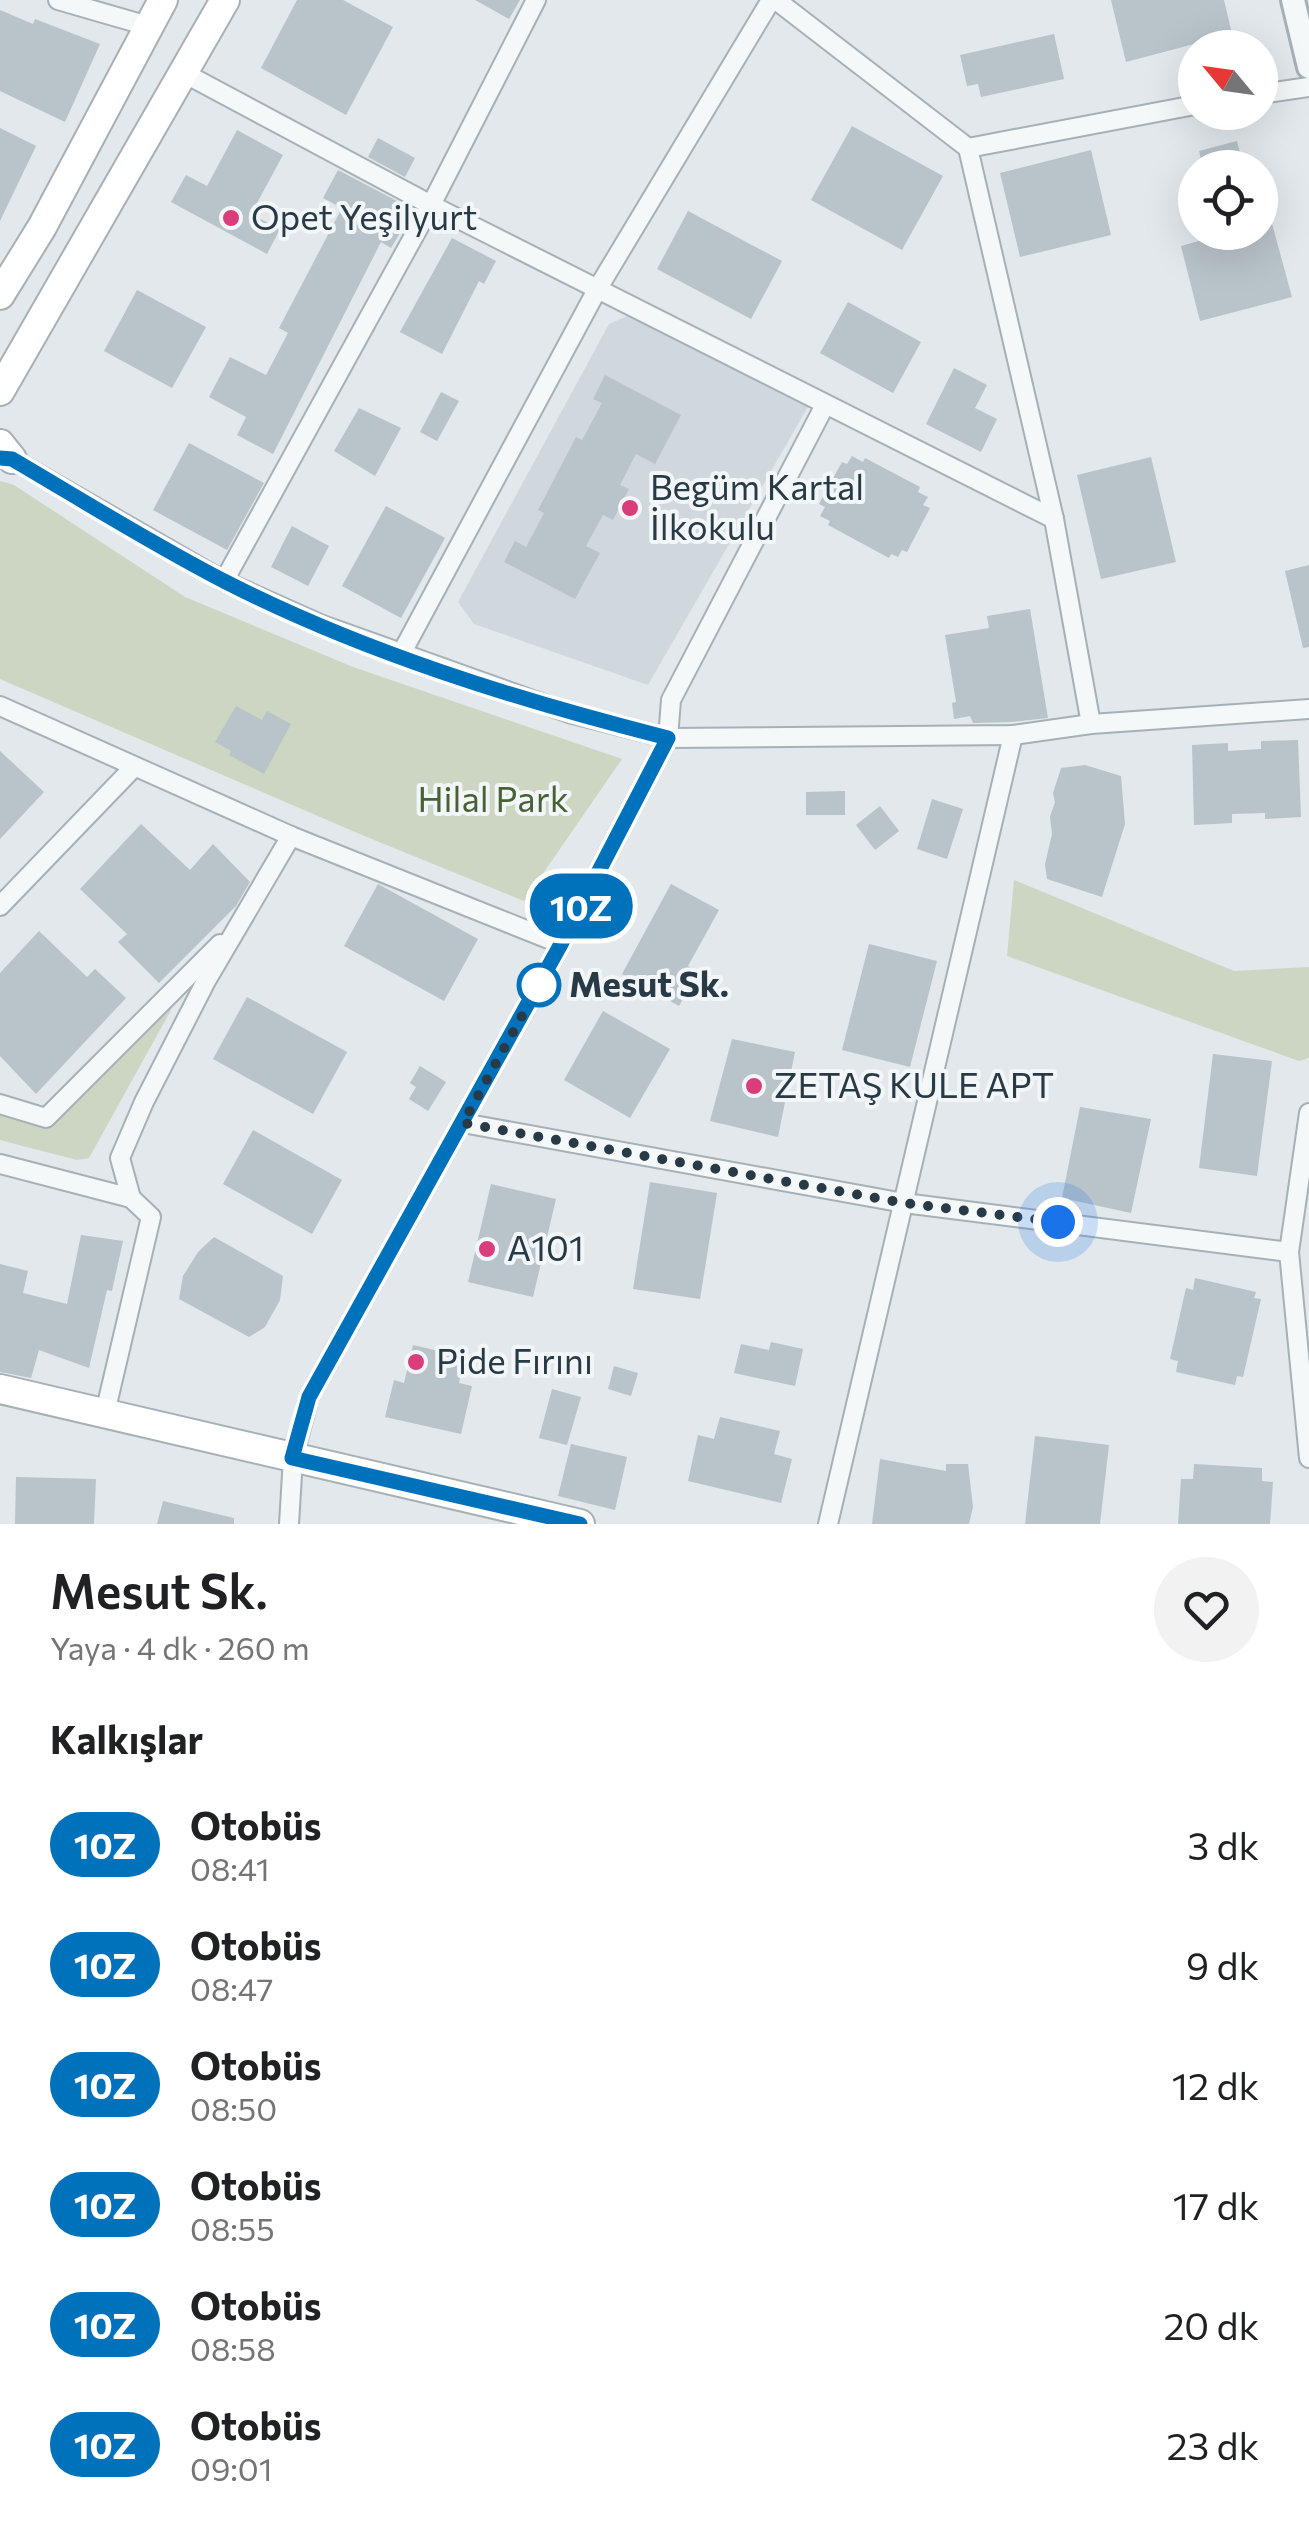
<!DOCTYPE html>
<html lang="tr">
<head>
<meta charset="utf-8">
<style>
	body { margin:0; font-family:Commissioner,sans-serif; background:#f2f2f2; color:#202124; height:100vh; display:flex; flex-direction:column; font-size:38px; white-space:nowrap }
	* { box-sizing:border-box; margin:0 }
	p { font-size:32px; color:#757577 }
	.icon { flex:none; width:55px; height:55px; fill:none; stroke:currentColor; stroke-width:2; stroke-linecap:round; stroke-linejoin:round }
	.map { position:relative; height:1524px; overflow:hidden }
	.drawer { display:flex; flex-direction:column; background:#fff; flex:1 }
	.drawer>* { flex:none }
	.badge { padding:0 20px; border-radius:32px; font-size:35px; line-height:65px }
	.needle { width:65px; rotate:299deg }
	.tools { position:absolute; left:1178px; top:30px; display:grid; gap:20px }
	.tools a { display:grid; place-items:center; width:100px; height:100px; border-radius:50%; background:#fff; box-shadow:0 10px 40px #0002; font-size:50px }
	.you { position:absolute; width:50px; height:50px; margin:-25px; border:8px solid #fff; border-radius:50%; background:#1a73e8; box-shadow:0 0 0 15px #1a73e833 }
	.map>.badge { position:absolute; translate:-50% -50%; box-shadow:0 0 0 5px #fff }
	h2 { padding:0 50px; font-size:38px; line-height:90px }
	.round { display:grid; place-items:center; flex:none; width:105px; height:105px; border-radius:52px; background:#f2f2f2 }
	.overview { display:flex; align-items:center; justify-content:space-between; height:170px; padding:0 50px }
	h1 { font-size:48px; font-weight:600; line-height:75px }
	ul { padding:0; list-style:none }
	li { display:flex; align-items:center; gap:30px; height:120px; padding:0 50px }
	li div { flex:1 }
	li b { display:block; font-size:38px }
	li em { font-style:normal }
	li .badge { min-width:110px; font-weight:700; text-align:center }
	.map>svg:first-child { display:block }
	.built { fill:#d0d8de }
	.green { fill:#ccd6c2 }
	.building { fill:#b9c3ca }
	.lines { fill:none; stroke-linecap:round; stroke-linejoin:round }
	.minor-casing { stroke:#a6b0b7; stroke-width:22 }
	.tertiary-casing { stroke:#a6b0b7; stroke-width:28 }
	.secondary-casing { stroke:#a6b0b7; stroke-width:32 }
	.minor { stroke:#f5f8f9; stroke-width:18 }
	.tertiary { stroke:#f5f8f9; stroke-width:22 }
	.secondary { stroke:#fff; stroke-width:28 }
	.line-casing { stroke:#fff; stroke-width:22 }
	.line { stroke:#0072bc; stroke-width:15 }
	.walk { stroke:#283a45; stroke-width:10; stroke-dasharray:0 18 }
	.poi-dot { fill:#da3d7b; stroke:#f2f6f8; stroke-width:4 }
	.stop-dot { fill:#fff; stroke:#0072bc; stroke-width:5 }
	.labels { text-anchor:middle; stroke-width:8; stroke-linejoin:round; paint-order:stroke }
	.poi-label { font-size:35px; fill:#283a45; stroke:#f2f6f8; text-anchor:start }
	.park-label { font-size:35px; fill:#486234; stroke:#f2f6f8 }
	.stop-label { font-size:35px; font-weight:bold; fill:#283a45; stroke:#f2f6f8; text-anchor:start }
</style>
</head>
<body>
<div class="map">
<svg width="1309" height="1524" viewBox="0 0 1309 1524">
	<rect width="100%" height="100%" fill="#e2e8ec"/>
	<path class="built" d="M 632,314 L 809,405 L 648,685 L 474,624 L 458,602 L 609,324 Z"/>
	<g class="green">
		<path d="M 0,481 L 14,485 L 185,597 L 353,667 L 622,759 L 524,901 L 362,835 L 0,679 Z"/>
		<path d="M 1014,880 L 1234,971 L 1309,967 L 1309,1058 L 1299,1061 L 1007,956 Z"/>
		<path d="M 158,1003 L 171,1010 L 89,1158 L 77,1160 L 0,1140 L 0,1098 L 54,1111 Z"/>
	</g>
	<g class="building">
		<path d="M 297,0 L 343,0 L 393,27 L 346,115 L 261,68 Z"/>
		<path d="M 475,0 L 520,0 L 509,19 Z"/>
		<path d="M 1111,0 L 1224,0 L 1232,34 L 1126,62 Z"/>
		<path d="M 0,10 L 33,24 L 35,19 L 100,44 L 65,122 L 0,91 Z"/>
		<path d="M 1054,34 L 1064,79 L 981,97 L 978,84 L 967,86 L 960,55 Z"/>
		<path d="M 852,126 L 943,176 L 902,250 L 811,200 Z"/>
		<path d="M 0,128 L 36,146 L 0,221 Z"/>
		<path d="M 237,130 L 283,155 L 251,214 L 280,229 L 267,254 L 171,202 L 186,175 L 207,186 Z"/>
		<path d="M 378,138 L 415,158 L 405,177 L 368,157 Z"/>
		<path d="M 1237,141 L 1244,168 L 1203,168 L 1199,151 Z"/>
		<path d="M 1091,150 L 1111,235 L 1020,257 L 1000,173 Z"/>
		<path d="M 338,170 L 414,210 L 391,248 L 381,242 L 273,454 L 237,435 L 246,417 L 209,397 L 230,357 L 266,375 L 288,333 L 279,328 L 342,208 L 323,198 Z"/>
		<path d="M 1265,198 L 1292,297 L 1200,321 L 1181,246 L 1231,232 L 1260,232 L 1260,199 Z"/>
		<path d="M 688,211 L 782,261 L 751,319 L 657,269 Z"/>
		<path d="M 452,238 L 496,261 L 484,284 L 479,281 L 442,354 L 400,332 Z"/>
		<path d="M 137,290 L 206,327 L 172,388 L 104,351 Z"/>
		<path d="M 848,302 L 921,342 L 893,393 L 820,353 Z"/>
		<path d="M 954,368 L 987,385 L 975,408 L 997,419 L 981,452 L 926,424 Z"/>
		<path d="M 605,375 L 681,415 L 655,464 L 636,454 L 620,485 L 629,489 L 613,520 L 603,515 L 586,546 L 600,553 L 575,599 L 504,562 L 515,541 L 526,547 L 544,513 L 538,510 L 576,437 L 582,440 L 602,403 L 593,399 Z"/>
		<path d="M 441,392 L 459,401 L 437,441 L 420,432 Z"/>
		<path d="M 359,408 L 401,428 L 375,476 L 334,451 Z"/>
		<path d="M 189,443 L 264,483 L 227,550 L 153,510 Z"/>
		<path d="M 852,456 L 863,462 L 865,458 L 920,487 L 918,492 L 928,497 L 923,505 L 930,508 L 907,552 L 902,550 L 898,557 L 891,554 L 889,558 L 828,525 L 830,521 L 820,516 L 825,507 L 819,504 L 842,462 L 847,464 Z"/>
		<path d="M 1151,457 L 1176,562 L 1101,579 L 1077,475 Z"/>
		<path d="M 386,506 L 445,538 L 401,618 L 342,586 Z"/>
		<path d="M 292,526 L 329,546 L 308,586 L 271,567 Z"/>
		<path d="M 1309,565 L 1309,647 L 1303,648 L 1285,571 Z"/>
		<path d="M 1030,609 L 1048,718 L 1012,722 L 973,723 L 970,716 L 954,719 L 952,703 L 956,702 L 945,635 L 989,628 L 987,616 Z"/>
		<path d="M 236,706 L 262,720 L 267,711 L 291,724 L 264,774 L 229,755 L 231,751 L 215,742 Z"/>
		<path d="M 1298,740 L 1301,817 L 1265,819 L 1265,813 L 1232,814 L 1232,823 L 1194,825 L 1192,745 L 1228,743 L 1228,751 L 1261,749 L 1261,741 Z"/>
		<path d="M 0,751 L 44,792 L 0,839 Z"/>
		<path d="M 1085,765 L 1121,776 L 1125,824 L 1102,897 L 1047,879 L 1045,864 L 1052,834 L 1050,817 L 1055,802 L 1053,793 L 1061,768 Z"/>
		<path d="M 845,791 L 845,815 L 806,815 L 806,792 Z"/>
		<path d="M 932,799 L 963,809 L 947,859 L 917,849 Z"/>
		<path d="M 880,806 L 899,831 L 875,850 L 856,825 Z"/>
		<path d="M 141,824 L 190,870 L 213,844 L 250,882 L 236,906 L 159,983 L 118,942 L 127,934 L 80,889 Z"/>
		<path d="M 378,884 L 478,939 L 444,1001 L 344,946 Z"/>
		<path d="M 671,884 L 719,910 L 688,966 L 698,972 L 679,1006 L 622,974 Z"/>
		<path d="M 39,931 L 87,977 L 95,969 L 126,998 L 36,1094 L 0,1056 L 0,973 Z"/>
		<path d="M 869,944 L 937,961 L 910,1067 L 842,1050 Z"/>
		<path d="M 247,997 L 347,1052 L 313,1114 L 213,1059 Z"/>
		<path d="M 603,1011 L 670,1049 L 630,1118 L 564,1080 Z"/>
		<path d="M 732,1039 L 795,1052 L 778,1137 L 710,1121 Z"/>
		<path d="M 1213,1054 L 1272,1061 L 1257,1176 L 1199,1168 Z"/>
		<path d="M 420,1066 L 446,1082 L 428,1111 L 409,1099 L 416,1087 L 410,1083 Z"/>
		<path d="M 1080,1107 L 1151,1119 L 1131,1213 L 1062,1198 Z"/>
		<path d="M 253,1130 L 342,1180 L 312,1234 L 223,1184 Z"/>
		<path d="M 650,1182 L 717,1193 L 700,1299 L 633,1289 Z"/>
		<path d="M 491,1184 L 556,1199 L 533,1297 L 468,1282 Z"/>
		<path d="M 81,1235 L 123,1241 L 112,1291 L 107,1290 L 89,1368 L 39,1350 L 31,1378 L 0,1372 L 0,1264 L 28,1271 L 23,1293 L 67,1304 Z"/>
		<path d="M 214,1237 L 283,1276 L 280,1300 L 265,1327 L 249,1337 L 179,1299 L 183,1276 L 198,1252 Z"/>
		<path d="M 1195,1278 L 1256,1292 L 1254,1298 L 1261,1299 L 1243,1377 L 1237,1376 L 1235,1385 L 1176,1372 L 1178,1361 L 1170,1359 L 1186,1288 L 1193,1290 Z"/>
		<path d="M 771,1342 L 803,1349 L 795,1386 L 734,1373 L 741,1344 L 769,1350 Z"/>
		<path d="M 413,1345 L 464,1357 L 459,1383 L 472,1386 L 461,1434 L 385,1417 L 394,1380 L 404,1383 Z"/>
		<path d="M 614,1366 L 638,1373 L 631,1396 L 608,1389 Z"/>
		<path d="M 552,1389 L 581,1397 L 567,1445 L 539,1438 Z"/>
		<path d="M 720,1417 L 780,1431 L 774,1454 L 792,1459 L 781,1503 L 688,1481 L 698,1435 L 714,1439 Z"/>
		<path d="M 1035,1436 L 1109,1445 L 1100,1524 L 1025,1524 Z"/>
		<path d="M 571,1444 L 627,1457 L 615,1510 L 558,1496 Z"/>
		<path d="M 880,1459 L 946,1471 L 946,1464 L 968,1464 L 973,1507 L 969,1524 L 872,1524 Z"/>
		<path d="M 1194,1464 L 1262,1468 L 1262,1481 L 1273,1482 L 1270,1524 L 1178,1524 L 1181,1479 L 1193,1479 Z"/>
		<path d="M 16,1477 L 96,1479 L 94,1524 L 15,1524 Z"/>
		<path d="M 163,1501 L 234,1518 L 234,1524 L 157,1524 Z"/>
	</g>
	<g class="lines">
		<defs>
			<g id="minor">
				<path d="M 58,0 L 148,26"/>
				<path d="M 776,0 L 968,148 L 1054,519 L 1091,724"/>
				<path d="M 182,72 L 431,205 L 1054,519"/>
				<path d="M 1260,94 L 1309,87"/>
				<path d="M 968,148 L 1195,105"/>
				<path d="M 12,459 L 224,581 L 320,624 L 569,713 L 668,738 L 1013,735 L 1091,724 L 1309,709"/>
				<path d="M 224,581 L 431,205 L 536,0"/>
				<path d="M 400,656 L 598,288 L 771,0"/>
				<path d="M 0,706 L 291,836 L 561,944"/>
				<path d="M 0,906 L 134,767"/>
				<path d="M 0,1104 L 46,1118 L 220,944"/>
				<path d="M 1309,1113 L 1289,1252 L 1309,1458"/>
				<path d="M 463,1123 L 904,1203 L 1289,1252"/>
				<path d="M 0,1164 L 131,1198"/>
				<path d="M 105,1413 L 151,1217 L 131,1198 L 120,1158 L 144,1102 L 206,981 L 291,836"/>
				<path d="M 289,1524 L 293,1458 L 309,1397 L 561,944 L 668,738 L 671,700 L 825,405"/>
				<path d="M 828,1524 L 1013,735"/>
			</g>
			<path id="tertiary" d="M 1293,0 L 1309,67"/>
			<g id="secondary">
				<path d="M 0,295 L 42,227 L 163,0"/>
				<path d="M 0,391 L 225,0"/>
				<path d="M 0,444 L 12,459"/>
				<path d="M 0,1389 L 580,1524"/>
			</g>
		</defs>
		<use href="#minor" class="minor-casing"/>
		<use href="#tertiary" class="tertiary-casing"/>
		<use href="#secondary" class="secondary-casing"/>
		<use href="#minor" class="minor"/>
		<use href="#tertiary" class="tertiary"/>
		<use href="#secondary" class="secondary"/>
	</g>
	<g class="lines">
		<defs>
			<path id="line" d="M 0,458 L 12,459 C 82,500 152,544 224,581 C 362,652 518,700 668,738 L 561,944 L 309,1397 L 292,1458 L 580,1524"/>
		</defs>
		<use href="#line" class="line-casing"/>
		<use href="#line" class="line"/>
		<path class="walk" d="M 539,985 L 463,1123 L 904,1203 L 1058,1222"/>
	</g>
	<g class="poi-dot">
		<circle cx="231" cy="218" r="10"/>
		<circle cx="630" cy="508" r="10"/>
		<circle cx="754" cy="1086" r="10"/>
		<circle cx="487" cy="1249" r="10"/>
		<circle cx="416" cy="1362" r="10"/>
	</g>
	<circle class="stop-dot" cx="539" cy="985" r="20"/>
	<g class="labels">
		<g class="poi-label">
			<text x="251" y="230">Opet Yeşilyurt</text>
			<text x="650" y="500">Begüm Kartal<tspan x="650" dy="40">İlkokulu</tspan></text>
			<text x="774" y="1098">ZETAŞ KULE APT</text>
			<text x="507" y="1261">A101</text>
			<text x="436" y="1374">Pide Fırını</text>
		</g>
		<g class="park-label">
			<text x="493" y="812">Hilal Park</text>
		</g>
		<g class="stop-label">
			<text x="569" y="997">Mesut Sk.</text>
		</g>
	</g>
</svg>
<div class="tools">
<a><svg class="needle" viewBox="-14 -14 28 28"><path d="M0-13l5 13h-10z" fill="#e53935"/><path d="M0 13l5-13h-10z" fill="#757577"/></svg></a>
<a><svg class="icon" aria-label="locate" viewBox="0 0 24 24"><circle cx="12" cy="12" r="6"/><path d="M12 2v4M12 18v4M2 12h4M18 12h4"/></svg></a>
</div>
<div class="you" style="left:1058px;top:1222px"></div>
<b class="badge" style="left:581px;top:906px;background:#0072bc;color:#fff">10Z</b>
</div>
<section class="drawer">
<div class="overview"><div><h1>Mesut Sk.</h1><p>Yaya · 4 dk · 260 m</p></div><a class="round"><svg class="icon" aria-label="heart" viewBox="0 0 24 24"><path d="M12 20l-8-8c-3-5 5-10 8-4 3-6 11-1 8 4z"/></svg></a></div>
<h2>Kalkışlar</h2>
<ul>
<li><span class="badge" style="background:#0072bc;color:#fff">10Z</span><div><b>Otobüs</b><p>08:41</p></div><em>3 dk</em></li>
<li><span class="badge" style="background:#0072bc;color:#fff">10Z</span><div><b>Otobüs</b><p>08:47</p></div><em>9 dk</em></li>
<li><span class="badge" style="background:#0072bc;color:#fff">10Z</span><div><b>Otobüs</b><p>08:50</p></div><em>12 dk</em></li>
<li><span class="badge" style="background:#0072bc;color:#fff">10Z</span><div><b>Otobüs</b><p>08:55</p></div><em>17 dk</em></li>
<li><span class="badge" style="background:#0072bc;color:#fff">10Z</span><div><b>Otobüs</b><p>08:58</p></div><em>20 dk</em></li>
<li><span class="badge" style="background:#0072bc;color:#fff">10Z</span><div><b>Otobüs</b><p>09:01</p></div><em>23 dk</em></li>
</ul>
</section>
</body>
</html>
